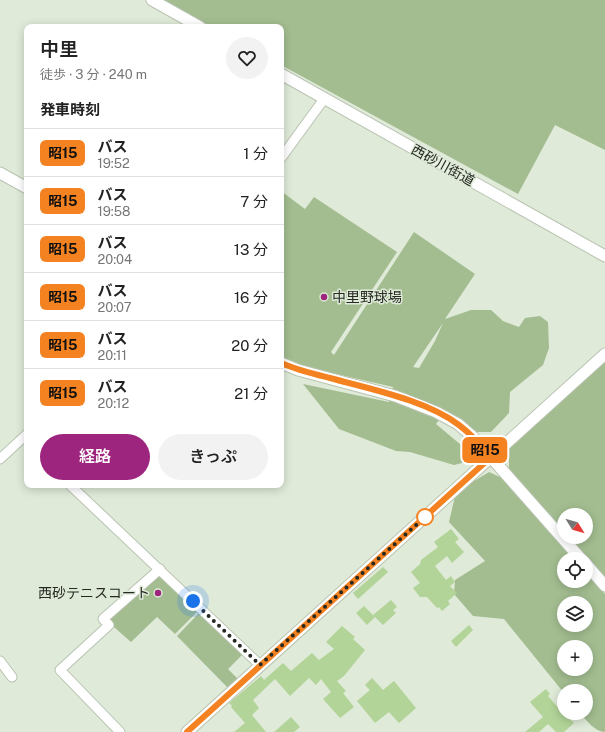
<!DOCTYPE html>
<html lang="ja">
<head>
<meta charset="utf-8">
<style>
	body { margin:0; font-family:"Public Sans","Noto Sans JP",sans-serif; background:#f2f2f2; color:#222; height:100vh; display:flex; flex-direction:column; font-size:15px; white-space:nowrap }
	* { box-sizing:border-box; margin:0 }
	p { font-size:13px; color:#767676 }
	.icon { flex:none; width:22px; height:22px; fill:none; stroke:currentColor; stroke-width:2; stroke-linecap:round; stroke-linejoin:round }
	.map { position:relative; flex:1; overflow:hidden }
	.drawer { position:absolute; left:24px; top:24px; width:260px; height:464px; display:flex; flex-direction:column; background:#fff; border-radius:8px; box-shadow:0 2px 10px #0003 }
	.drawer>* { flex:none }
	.badge { padding:0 8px; border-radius:6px; font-size:14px; line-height:26px }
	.needle { width:26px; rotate:127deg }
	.controls { position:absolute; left:557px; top:508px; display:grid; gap:8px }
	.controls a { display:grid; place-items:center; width:36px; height:36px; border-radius:50%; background:#fff; box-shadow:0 2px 10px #0003; font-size:20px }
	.you { position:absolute; width:20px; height:20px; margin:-10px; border:3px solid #fff; border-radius:50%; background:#1a73e8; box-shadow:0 0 0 6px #1a73e833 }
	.map>.badge { position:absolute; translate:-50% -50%; box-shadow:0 0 0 2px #fff }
	h2 { padding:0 16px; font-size:15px; line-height:36px }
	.round { display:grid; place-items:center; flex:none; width:42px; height:42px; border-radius:21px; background:#f2f2f2 }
	.head { display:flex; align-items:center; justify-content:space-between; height:68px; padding:0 16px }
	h1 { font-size:19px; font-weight:600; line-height:30px }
	.primary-button { display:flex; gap:8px; margin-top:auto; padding:8px 16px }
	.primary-button a { flex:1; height:46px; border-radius:24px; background:#9d257d; color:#fff; font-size:16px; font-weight:600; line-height:46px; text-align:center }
	.primary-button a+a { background:#f2f2f2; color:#222 }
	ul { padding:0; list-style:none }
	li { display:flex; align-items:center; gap:12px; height:48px; padding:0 16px; border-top:1px solid #e0e0e0 }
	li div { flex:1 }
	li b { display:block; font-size:15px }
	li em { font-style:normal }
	li .badge { min-width:44px; font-weight:700; text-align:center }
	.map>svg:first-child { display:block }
	.green { fill:#a3bd90; fill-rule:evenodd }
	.building { fill:#b2d498 }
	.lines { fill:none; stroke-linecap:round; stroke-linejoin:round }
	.minor-casing { stroke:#b9c3b2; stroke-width:11 }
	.tertiary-casing { stroke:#b9c3b2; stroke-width:13 }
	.minor { stroke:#fff; stroke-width:9 }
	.tertiary { stroke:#fff; stroke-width:11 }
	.line-casing { stroke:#fff; stroke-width:9 }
	.line { stroke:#f58220; stroke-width:6 }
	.walk { stroke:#252922; stroke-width:4; stroke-dasharray:0 7.2 }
	.poi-dot { fill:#9d257d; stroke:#dfead8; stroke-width:1.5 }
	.stop-dot { fill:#fff; stroke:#f58220; stroke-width:2 }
	.labels { text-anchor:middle; stroke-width:3; stroke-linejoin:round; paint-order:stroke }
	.street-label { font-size:14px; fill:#252922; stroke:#dfead8 }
	.poi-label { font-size:14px; fill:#252922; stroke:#dfead8; text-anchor:start }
</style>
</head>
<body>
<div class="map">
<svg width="605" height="732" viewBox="0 0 605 732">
	<rect width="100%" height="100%" fill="#dfead8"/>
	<g class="green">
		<path d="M 163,0 L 605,0 L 605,150 L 555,125 L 518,194 L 281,65 L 281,27 L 212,27 Z"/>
		<path d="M 281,191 L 305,209 L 314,197 L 397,252 L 331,352 L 334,355 L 414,232 L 475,274 L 445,319 L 471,310 L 491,310 L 503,321 L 519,327 L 525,318 L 540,316 L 548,322 L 549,348 L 543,365 L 510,392 L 509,413 L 491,432 L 477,432 L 445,412 L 436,424 L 467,450 L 466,462 L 454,465 L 410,452 L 396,451 L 339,429 L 303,384 L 389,402 L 393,387 L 293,364 L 281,356 ZM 443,323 L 435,341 L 419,368 L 413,367 Z"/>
		<path d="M 605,360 L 605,578 L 569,537 L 586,537 L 586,515 L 564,515 L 564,531 L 509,469 L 509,449 Z"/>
		<path d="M 489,472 L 502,478 L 574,559 L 564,559 L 564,581 L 586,581 L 586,573 L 605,594 L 605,732 C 595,732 586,720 580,713 L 586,713 L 586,691 L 564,691 L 564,693 L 504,619 L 473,616 L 454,594 L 455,580 L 485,561 L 449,522 L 456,492 ZM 564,603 L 586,603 L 586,625 L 564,625 ZM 564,647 L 586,647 L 586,669 L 564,669 Z"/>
		<path d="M 159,575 L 198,611 L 175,634 L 157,617 L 131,642 L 106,620 Z"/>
		<path d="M 199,613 L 242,655 L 228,669 L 238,679 L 228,688 L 177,636 Z"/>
	</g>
	<g class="building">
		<path d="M 451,529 L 459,539 L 455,542 L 464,552 L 452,563 L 447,556 L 435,566 L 446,580 L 451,576 L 455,582 L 450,586 L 457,593 L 448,601 L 450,604 L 442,611 L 439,607 L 437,608 L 427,597 L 420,597 L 413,588 L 420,583 L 411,572 L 420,564 L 421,560 L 438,547 L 434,542 Z"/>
		<path d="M 383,567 L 388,572 L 358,599 L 353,593 Z"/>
		<path d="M 391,600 L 397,607 L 393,610 L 396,613 L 383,625 L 373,615 Z"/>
		<path d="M 364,606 L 375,617 L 367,625 L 356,613 Z"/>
		<path d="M 469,625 L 473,630 L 456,647 L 451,641 Z"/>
		<path d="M 342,626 L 355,637 L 353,639 L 365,650 L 344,676 L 337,681 L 346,691 L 343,693 L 354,707 L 340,718 L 323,699 L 331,692 L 321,679 L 316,685 L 309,678 L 290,696 L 275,679 L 253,700 L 259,708 L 252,715 L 266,732 L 234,732 L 245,723 L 231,707 L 232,706 L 229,703 L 261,676 L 264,680 L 283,663 L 291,671 L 312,653 L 319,660 L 334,649 L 326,642 Z"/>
		<path d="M 372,678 L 383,690 L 394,681 L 416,708 L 399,723 L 389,712 L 375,723 L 357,701 L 370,690 L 365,685 Z"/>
		<path d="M 546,689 L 550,694 L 548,696 L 568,719 L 569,718 L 574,723 L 564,732 L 556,732 L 548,724 L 539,732 L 525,732 L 543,717 L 530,702 Z"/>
		<path d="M 291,717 L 300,727 L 294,732 L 274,732 Z"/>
	</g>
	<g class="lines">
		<defs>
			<g id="minor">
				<path d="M 281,158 L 324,99"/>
				<path d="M 0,459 L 27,434"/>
				<path d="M 70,485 L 260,665"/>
				<path d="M 0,661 L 12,677"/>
				<path d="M 120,732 L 60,670 L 109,625 L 103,619 L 160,569"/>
			</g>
			<g id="tertiary">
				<path d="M 152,0 L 200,27"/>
				<path d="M 281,74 L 605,256"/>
				<path d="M 0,173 L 27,188"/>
				<path d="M 281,363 L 298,370 L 395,396 L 436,412 L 458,424 L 473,437 L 581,559"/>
				<path d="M 586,564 L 605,586"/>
				<path d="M 187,732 L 605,354"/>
			</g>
		</defs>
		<use href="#minor" class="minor-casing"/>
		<use href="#tertiary" class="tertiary-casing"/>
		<use href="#minor" class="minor"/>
		<use href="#tertiary" class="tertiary"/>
	</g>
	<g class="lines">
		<defs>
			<path id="line" d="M 187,732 L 491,457 C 481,445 471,434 459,425 C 426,400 370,389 330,378 C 314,374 297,370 281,363"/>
		</defs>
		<use href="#line" class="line-casing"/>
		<use href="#line" class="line"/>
		<path class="walk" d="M 193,601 L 260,665 L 425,517"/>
	</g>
	<g class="poi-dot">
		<circle cx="324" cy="297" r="4"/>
		<circle cx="158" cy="593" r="4"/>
	</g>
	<circle class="stop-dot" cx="425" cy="517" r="8"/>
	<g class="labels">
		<g class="street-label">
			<text transform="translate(443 165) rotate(29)" y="5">西砂川街道</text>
		</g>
		<g class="poi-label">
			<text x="332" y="302">中里野球場</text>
			<text x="150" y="598" text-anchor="end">西砂テニスコート</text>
		</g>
	</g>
</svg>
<div class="controls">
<a><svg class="needle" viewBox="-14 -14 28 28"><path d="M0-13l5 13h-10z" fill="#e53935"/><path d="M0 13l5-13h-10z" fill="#767676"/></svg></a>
<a><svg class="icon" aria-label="locate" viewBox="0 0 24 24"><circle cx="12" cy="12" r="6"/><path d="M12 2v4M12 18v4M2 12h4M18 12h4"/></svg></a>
<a><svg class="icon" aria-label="layers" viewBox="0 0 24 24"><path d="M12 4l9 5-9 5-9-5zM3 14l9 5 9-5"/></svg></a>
<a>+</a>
<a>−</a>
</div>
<div class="you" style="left:193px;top:601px"></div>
<b class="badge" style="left:485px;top:450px;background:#f58220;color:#111">昭15</b>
<section class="drawer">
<div class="head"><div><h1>中里</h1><p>徒歩 · 3 分 · 240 m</p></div><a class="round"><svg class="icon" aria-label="heart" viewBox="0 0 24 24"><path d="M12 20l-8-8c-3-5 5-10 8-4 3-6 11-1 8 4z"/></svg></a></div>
<h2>発車時刻</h2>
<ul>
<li><span class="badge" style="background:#f58220;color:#111">昭15</span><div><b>バス</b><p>19:52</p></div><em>1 分</em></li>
<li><span class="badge" style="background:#f58220;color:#111">昭15</span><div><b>バス</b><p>19:58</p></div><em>7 分</em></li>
<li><span class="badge" style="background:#f58220;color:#111">昭15</span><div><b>バス</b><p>20:04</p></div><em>13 分</em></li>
<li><span class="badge" style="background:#f58220;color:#111">昭15</span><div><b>バス</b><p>20:07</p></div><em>16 分</em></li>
<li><span class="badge" style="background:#f58220;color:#111">昭15</span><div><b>バス</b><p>20:11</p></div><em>20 分</em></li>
<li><span class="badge" style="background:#f58220;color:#111">昭15</span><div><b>バス</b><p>20:12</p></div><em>21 分</em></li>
</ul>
<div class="primary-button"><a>経路</a><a>きっぷ</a></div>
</section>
</div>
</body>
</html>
